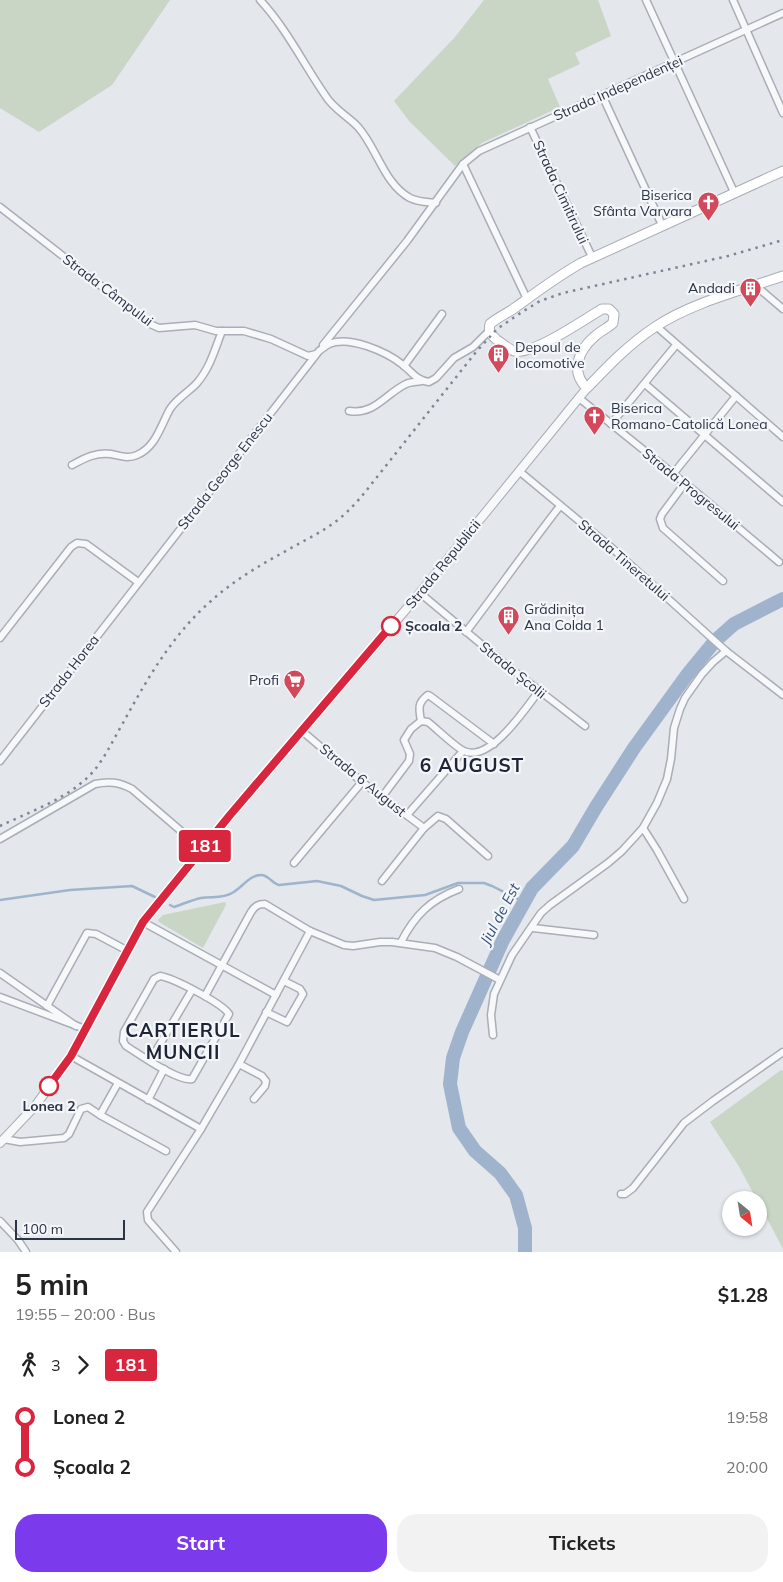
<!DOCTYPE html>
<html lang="en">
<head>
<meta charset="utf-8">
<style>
	body { margin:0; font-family:Mulish,sans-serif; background:#f2f2f2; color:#222; height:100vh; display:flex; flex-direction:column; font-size:19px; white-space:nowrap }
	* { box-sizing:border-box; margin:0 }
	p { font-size:16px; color:#767676 }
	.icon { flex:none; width:28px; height:28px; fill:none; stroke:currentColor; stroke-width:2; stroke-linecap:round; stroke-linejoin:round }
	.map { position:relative; height:1252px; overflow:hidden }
	.panel { display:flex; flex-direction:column; background:#fff; flex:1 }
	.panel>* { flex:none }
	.badge { padding:0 10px; border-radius:4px; font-size:18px; line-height:32px }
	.needle { width:32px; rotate:150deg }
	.fabs { position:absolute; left:722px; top:1191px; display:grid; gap:10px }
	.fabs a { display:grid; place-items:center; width:45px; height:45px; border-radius:50%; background:#fff; box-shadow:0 1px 4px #0004; font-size:25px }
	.scale { position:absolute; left:15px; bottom:12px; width:110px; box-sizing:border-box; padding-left:5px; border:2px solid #2b3445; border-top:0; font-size:14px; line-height:18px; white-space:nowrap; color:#2b3445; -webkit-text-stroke:4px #f4f6f9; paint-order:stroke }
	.map>.badge { position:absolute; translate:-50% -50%; box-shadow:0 0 0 2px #fff }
	.legs { display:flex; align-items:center; gap:8px; height:55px; padding:0 15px; font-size:16px }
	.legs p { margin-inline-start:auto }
	.overview { display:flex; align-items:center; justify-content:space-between; height:85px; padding:0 15px }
	h1 { font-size:28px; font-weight:700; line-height:38px }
	.primary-button { display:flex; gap:10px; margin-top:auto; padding:10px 15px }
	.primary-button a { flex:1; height:58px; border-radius:20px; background:#7c3aed; color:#fff; font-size:20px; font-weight:700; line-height:58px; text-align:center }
	.primary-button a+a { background:#f2f2f2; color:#222 }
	ul { padding:0 15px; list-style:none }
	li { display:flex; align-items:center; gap:18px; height:50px; font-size:19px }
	li i { display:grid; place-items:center; width:8px; height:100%; margin:0 6px; background:currentColor }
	li i::after { content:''; width:12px; height:12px; margin:-6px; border:4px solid; border-radius:50%; background:#fff }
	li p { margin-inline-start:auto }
	li:first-child i { background:linear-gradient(#0000 50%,currentColor 0) }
	li:last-child i { background:linear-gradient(currentColor 50%,#0000 0) }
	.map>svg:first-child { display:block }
	.green { fill:#c9d6c5 }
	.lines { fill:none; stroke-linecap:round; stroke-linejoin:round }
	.stream { stroke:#9fb4cc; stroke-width:2.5 }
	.river { stroke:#9fb4cc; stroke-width:14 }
	.minor-casing { stroke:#a9aeb7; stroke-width:9 }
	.tertiary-casing { stroke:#a9aeb7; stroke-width:10 }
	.secondary-casing { stroke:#a9aeb7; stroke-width:11 }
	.minor { stroke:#f7f8fa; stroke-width:6 }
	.tertiary { stroke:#f7f8fa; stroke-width:8 }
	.secondary { stroke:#fff; stroke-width:9 }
	.rail { stroke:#7d8696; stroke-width:2.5; stroke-dasharray:2.5 5; stroke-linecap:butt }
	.line-1-casing { stroke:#fff; stroke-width:11 }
	.line-1 { stroke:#d7263d; stroke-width:8 }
	.stop-1-dot { fill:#fff; stroke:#d7263d; stroke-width:2.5 }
	.labels { text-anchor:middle; stroke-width:4.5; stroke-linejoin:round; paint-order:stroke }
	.street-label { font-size:14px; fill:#2b3445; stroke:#f4f6f9 }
	.poi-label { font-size:14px; fill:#2b3445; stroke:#f4f6f9; text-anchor:end }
	.stop-label { font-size:14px; font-weight:bold; fill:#2b3445; stroke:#f4f6f9; text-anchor:start }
	.water-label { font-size:15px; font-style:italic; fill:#34527a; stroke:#f4f6f9 }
	.district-label { font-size:19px; font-weight:bold; letter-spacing:1px; fill:#1d2536; stroke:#f4f6f9 }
</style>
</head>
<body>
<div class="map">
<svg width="783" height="1252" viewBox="0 0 783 1252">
	<rect width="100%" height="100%" fill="#e4e7ec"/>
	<g class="green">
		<path d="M 0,0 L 170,0 L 112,85 L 39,132 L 0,108 Z"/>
		<path d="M 484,0 L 598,0 L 611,36 L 575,53 L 580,64 L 548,79 L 560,107 L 482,143 L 455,166 L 409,121 L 394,101 L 455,37 Z"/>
		<path d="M 225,902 L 226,905 L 203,948 L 159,922 L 158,920 L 163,915 Z"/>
		<path d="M 781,1070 L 783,1071 L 783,1249 L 759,1203 L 759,1200 L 757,1200 L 738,1165 L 710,1122 Z"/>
	</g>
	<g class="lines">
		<g class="stream">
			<path d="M 0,900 L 70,890 L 132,886 L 155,897"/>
			<path d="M 170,905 L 174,907 C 183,904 192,900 201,898 C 211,896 223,899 232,893 C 242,888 250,874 262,875 C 269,876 272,883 279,885 L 317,881 L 341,886 L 362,896 L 374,900 L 425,895 L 458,883 L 484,883 L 492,886 L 524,902"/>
		</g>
		<path class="river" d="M 525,1252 L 525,1228 L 516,1195 L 500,1173 L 475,1151 L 459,1128 L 450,1084 L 453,1058 L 462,1032 L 503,940 L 532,888 L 573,846 L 596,807 L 634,748 L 687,675 L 715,641 L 734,624 L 783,599"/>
		<defs>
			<g id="minor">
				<path d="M 260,0 C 286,28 303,63 325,95 C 333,109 348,116 358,127 C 377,148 384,184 410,198 C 418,202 427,202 436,203"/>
				<path d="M 646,0 L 734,192"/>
				<path d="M 733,0 L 783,113"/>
				<path d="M 602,95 L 662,225"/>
				<path d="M 530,127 L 592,257"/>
				<path d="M 463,164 L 527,299"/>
				<path d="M 0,207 L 150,324 L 159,328 L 195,325 L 216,331 L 244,331 L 271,339 L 308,356 L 316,354"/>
				<path d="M 755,285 L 783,309"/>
				<path d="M 656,326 L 783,437"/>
				<path d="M 323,345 L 407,241 L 463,164 L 479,151 L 783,13"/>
				<path d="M 404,366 L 442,314"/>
				<path d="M 645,384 L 783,502"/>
				<path d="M 579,398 L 697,493 L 779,562"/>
				<path d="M 349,411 C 375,415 385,394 406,384 C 410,382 416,382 421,381"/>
				<path d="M 611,424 L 676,345"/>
				<path d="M 72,465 C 85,458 96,452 111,454 C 121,456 128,459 137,455 C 156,447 161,425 170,409 C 177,398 189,392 197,383 C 210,368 215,349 222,331"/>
				<path d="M 519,471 L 613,549 L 726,651 L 783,695"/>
				<path d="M 673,474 L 736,396"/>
				<path d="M 685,483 L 662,514 L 660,519 L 663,528 L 723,581"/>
				<path d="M 420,593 L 505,664 L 585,726"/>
				<path d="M 466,632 C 498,590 528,547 560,506"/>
				<path d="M 0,638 L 71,547 L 77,543 L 86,544 L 138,582"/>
				<path d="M 421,721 C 419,709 417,703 428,695 L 430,696 L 494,744"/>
				<path d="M 302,731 L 362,782 L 424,828"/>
				<path d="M 0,761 L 319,351 C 322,349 325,346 329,344 C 349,335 387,352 403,365 C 411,371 417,381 429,382 L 436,378 L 454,358 L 473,347 L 489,331"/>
				<path d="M 382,797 L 409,761 L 410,754 L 404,740 L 411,729 L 421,721 L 428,722 C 437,729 455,747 464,751 C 490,763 525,709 539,691"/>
				<path d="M 407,815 L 463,751"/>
				<path d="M 643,828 L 657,850 L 684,899"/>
				<path d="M 0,839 L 95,784 C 109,781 119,782 132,789 L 202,849"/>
				<path d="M 294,863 L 362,782"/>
				<path d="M 382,881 L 424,828 L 438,816 L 446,819 L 488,856"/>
				<path d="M 143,922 L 276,995"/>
				<path d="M 533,928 L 594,935"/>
				<path d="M 401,942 C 415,915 430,900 459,889"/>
				<path d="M 0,973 L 76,1026"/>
				<path d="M 160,976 C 173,978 222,1003 229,1014 L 192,1079 C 178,1082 139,1054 126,1046 L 123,1041 L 124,1032 L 154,979 Z"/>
				<path d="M 205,996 L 251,912 C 255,906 258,904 265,904 L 310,931 L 344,945 L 353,946 L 380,942 L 392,942 L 435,948 L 457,957 L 500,980"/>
				<path d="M 0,997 L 85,1029"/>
				<path d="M 47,1006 L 87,933 L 96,934 L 128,951"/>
				<path d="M 266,1012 L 287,1022 L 303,994 L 300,989 L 284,981"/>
				<path d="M 493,1035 L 491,1015 L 494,994 L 512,955 L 541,913 L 550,905 L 608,863 L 622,851 L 643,828 L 657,803 L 667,779 L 671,759 L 674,728 L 680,709 L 685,698 L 702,674 L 713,662 L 726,651"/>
				<path d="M 71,1056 L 201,1129"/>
				<path d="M 150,1061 L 192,990"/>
				<path d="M 239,1064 L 262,1076 L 266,1081 L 265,1086 L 254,1099"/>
				<path d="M 148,1100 L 164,1069"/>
				<path d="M 100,1115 L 166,1151"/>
				<path d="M 4,1139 L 20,1142 L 64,1138 L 69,1134 L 81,1109 L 88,1107 L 100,1115 L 118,1083"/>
				<path d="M 621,1194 L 625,1194 L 633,1188 L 684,1123 L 713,1101 L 783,1052"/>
				<path d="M 0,1221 L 18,1240 L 26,1252"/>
				<path d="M 176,1252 L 148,1220 L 147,1212 L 201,1129 L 239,1064 L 310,931"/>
			</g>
			<path id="tertiary" d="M 0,1143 L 36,1105 L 71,1056 L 143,922 L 230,815 L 420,593 L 587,388"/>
			<path id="secondary" d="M 783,171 L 581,263 C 558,276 538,291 516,307 C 508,313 498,317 490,324 C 488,331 491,335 497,340 C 502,343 508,349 514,351 C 532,356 585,319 602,309 L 609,309 L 614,314 L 613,323 C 608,328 600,331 594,337 C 578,351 570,372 587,388 C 608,366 629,344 655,327 C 691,303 742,290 783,276"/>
		</defs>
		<use href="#minor" class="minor-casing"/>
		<use href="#tertiary" class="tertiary-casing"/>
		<use href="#secondary" class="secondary-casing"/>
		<use href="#minor" class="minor"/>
		<use href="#tertiary" class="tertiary"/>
		<use href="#secondary" class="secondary"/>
		<path class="rail" d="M 0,826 C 25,814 58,802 80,784 C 101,768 110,745 123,723 C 147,679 173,634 211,601 C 235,579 264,563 293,547 C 307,539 322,532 335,522 C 345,515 354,505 362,496 L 476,352 L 497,329 L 522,312 L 540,301 L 563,293 L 728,256 L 783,240"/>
	</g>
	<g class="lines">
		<defs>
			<path id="line-1" d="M 49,1086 L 71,1056 L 143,922 L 230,815 L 391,626"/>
		</defs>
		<use href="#line-1" class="line-1-casing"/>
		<use href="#line-1" class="line-1"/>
	</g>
	<defs>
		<symbol id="church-pin" viewBox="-11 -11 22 30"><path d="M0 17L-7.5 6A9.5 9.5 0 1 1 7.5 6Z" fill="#d1495b" stroke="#f4f6f9"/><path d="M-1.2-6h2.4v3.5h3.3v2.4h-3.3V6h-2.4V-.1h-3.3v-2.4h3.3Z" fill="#fff"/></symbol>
		<symbol id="building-pin" viewBox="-11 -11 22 30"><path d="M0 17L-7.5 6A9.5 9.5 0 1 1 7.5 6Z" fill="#d1495b" stroke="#f4f6f9"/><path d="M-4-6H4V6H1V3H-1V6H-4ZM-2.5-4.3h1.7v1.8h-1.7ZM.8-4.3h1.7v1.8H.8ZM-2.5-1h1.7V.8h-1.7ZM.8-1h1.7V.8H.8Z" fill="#fff"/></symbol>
		<symbol id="supermarket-pin" viewBox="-11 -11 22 30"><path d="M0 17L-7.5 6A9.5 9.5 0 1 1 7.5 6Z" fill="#d1495b" stroke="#f4f6f9"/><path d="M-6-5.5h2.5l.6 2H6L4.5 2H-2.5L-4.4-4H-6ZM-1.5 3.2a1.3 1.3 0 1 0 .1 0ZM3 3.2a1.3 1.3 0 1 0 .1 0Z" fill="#fff"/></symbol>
	</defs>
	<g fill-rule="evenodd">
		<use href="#church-pin" x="696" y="190" width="25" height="34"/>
		<use href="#building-pin" x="738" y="276" width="25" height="34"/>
		<use href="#building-pin" x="486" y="342" width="25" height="34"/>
		<use href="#church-pin" x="582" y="404" width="25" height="34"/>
		<use href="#building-pin" x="496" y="604" width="25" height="34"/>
		<use href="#supermarket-pin" x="282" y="668" width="25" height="34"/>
	</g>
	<g class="stop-1-dot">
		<circle cx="391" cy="626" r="9"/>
		<circle cx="49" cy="1086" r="9"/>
	</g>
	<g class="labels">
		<g class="street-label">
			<text transform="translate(618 88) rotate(-24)" y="5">Strada Independenței</text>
			<text transform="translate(561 192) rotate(65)" y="5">Strada Cimitirului</text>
			<text transform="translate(108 290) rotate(37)" y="5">Strada Câmpului</text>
			<text transform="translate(225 471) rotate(-52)" y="5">Strada George Enescu</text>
			<text transform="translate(691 489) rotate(39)" y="5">Strada Progresului</text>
			<text transform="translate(624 560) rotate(41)" y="5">Strada Tineretului</text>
			<text transform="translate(443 564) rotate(-51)" y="5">Strada Republicii</text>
			<text transform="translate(513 670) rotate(39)" y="5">Strada Școlii</text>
			<text transform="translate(69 671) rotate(-52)" y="5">Strada Horea</text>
			<text transform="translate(363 780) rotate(39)" y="5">Strada 6 August</text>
		</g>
		<g class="poi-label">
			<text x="692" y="200">Biserica<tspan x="692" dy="16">Sfânta Varvara</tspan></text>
			<text x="735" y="293">Andadi</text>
			<text x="515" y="352" text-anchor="start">Depoul de<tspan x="515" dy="16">locomotive</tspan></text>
			<text x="611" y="413" text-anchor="start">Biserica<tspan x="611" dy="16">Romano-Catolică Lonea</tspan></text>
			<text x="524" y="614" text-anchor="start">Grădinița<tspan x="524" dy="16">Ana Colda 1</tspan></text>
			<text x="279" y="685">Profi</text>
		</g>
		<g class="stop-label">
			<text x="405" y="631">Școala 2</text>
			<text x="49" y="1111" text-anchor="middle">Lonea 2</text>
		</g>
		<g class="water-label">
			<text transform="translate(500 914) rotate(-62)" y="5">Jiul de Est</text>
		</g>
		<g class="district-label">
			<text x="472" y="772">6 AUGUST</text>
			<text x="183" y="1037">CARTIERUL<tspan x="183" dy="22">MUNCII</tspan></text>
		</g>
	</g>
</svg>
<div class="fabs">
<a><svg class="needle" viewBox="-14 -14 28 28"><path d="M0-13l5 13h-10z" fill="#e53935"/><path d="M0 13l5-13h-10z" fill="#767676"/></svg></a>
</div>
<div class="scale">100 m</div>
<b class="badge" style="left:205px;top:846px;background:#d7263d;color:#fff">181</b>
</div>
<section class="panel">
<div class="overview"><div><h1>5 min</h1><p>19:55 – 20:00 · Bus</p></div><b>$1.28</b></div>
<div class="legs"><svg class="icon" aria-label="walk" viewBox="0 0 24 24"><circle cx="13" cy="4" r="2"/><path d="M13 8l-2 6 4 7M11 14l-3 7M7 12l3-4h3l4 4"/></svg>3<svg class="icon" aria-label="forward" viewBox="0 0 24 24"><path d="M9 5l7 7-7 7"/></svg><b class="badge" style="background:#d7263d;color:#fff">181</b></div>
<ul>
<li><i style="color:#d7263d"></i><b>Lonea 2</b><p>19:58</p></li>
<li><i style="color:#d7263d"></i><b>Școala 2</b><p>20:00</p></li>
</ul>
<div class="primary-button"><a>Start</a><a>Tickets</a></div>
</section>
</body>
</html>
